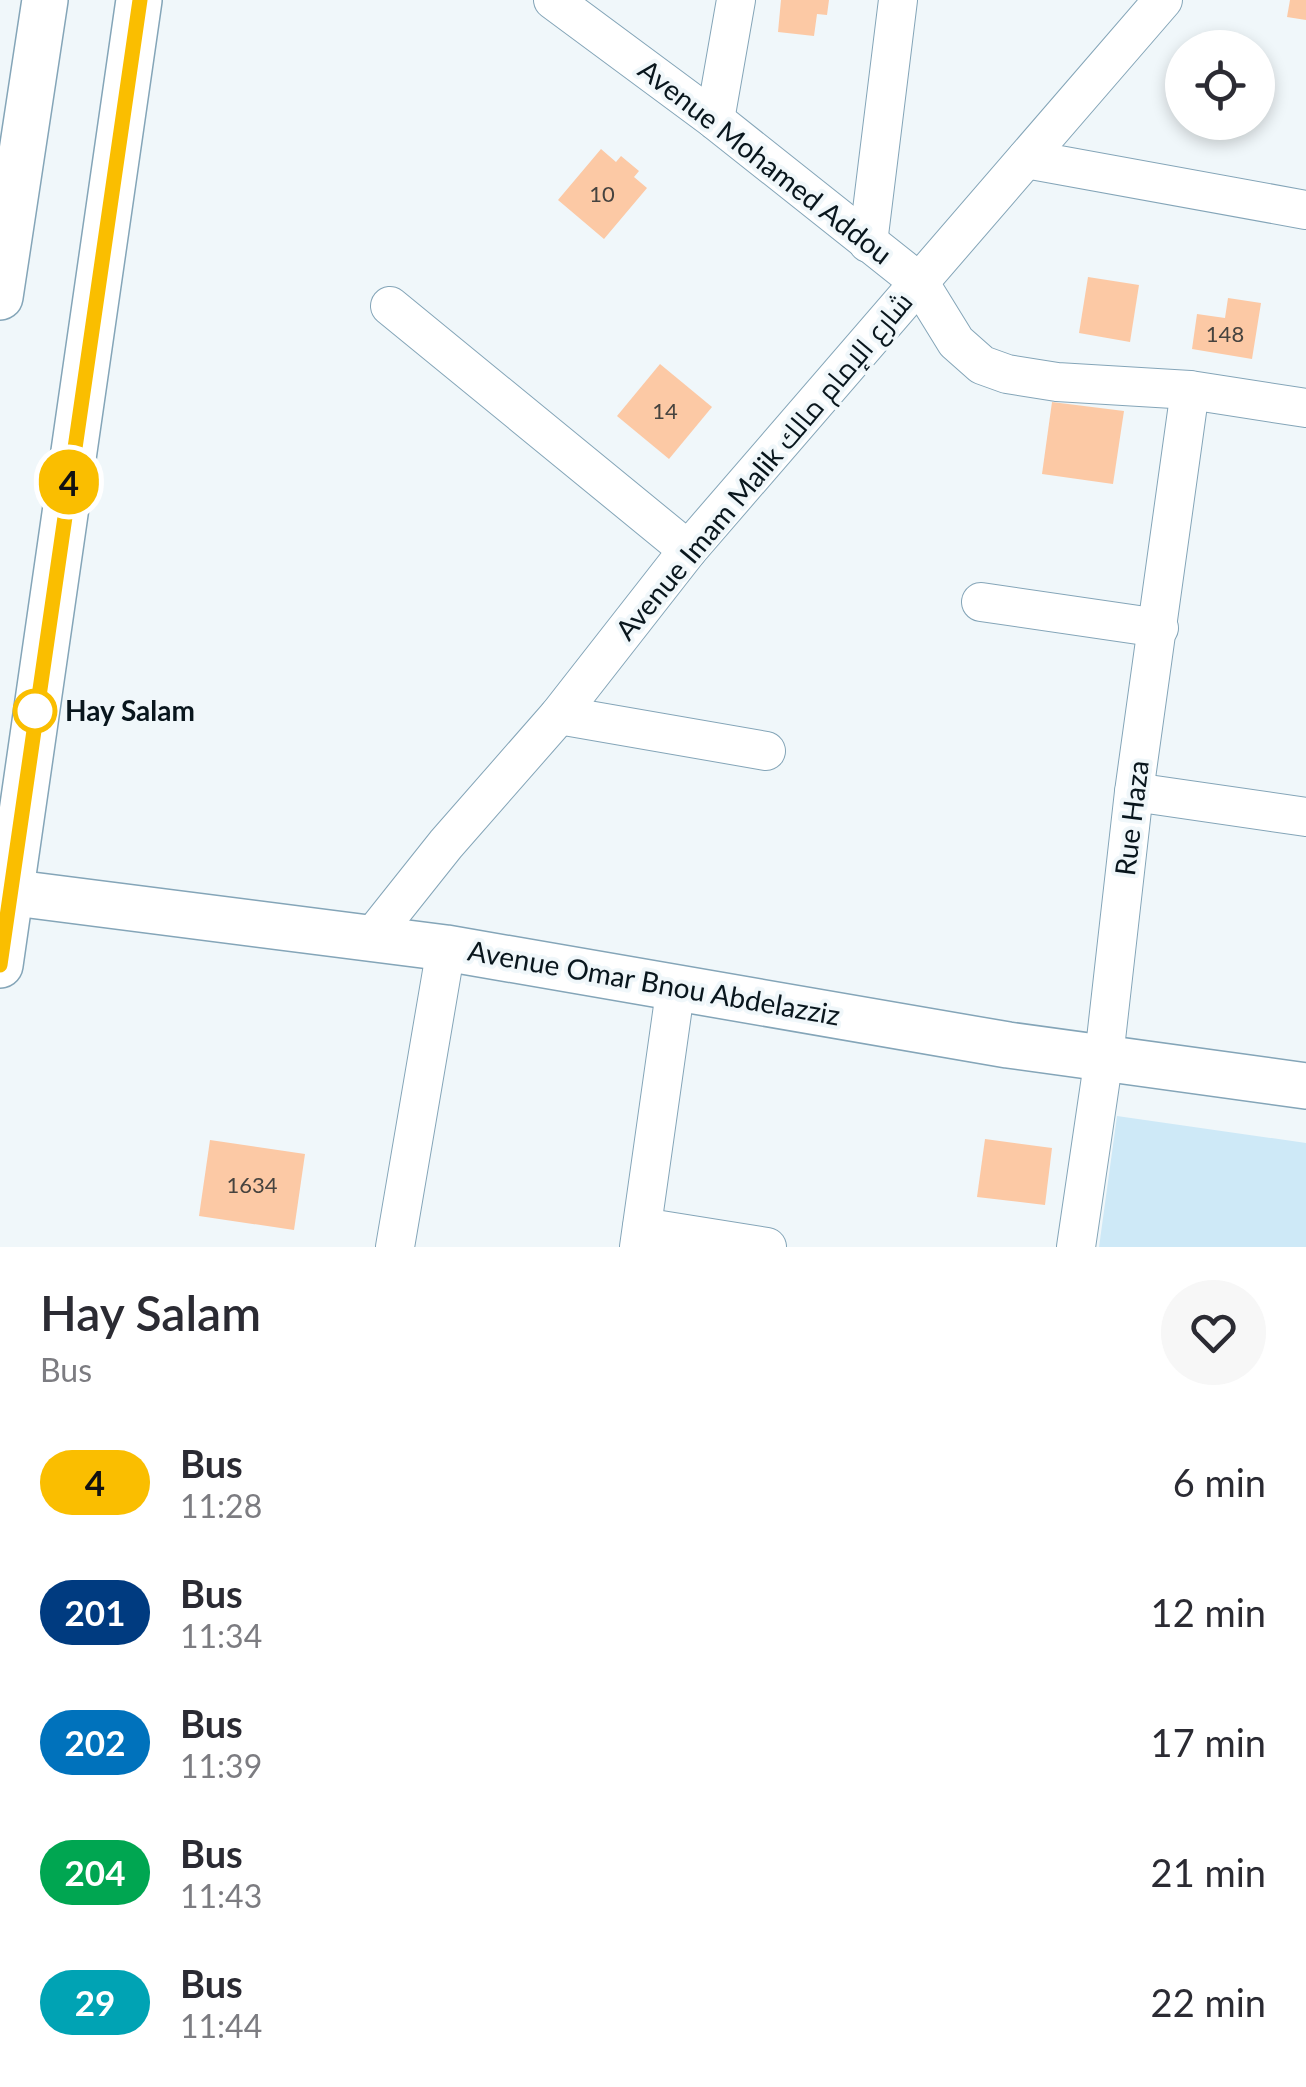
<!DOCTYPE html>
<html lang="en">
<head>
<meta charset="utf-8">
<style>
	body { margin:0; font-family:Lato,Cairo,sans-serif; background:#f7f7f7; color:#2b2b33; height:100vh; display:flex; flex-direction:column; font-size:38px; white-space:nowrap }
	* { box-sizing:border-box; margin:0 }
	p { font-size:32px; color:#7c7c81 }
	.icon { flex:none; width:55px; height:55px; fill:none; stroke:currentColor; stroke-width:2; stroke-linecap:round; stroke-linejoin:round }
	.map { position:relative; height:1247px; overflow:hidden }
	.sheet { display:flex; flex-direction:column; background:#fff; flex:1 }
	.sheet>* { flex:none }
	.badge { padding:0 20px; border-radius:32px; font-size:35px; line-height:65px }
	.tools { position:absolute; left:1165px; top:30px; display:grid; gap:20px }
	.tools a { display:grid; place-items:center; width:110px; height:110px; border-radius:50%; background:#fff; box-shadow:0 5px 15px #0003; font-size:50px }
	.map>.badge { position:absolute; translate:-50% -50%; box-shadow:0 0 0 5px #fff }
	.round { display:grid; place-items:center; flex:none; width:105px; height:105px; border-radius:52px; background:#f7f7f7 }
	.headline { display:flex; align-items:center; justify-content:space-between; height:170px; padding:0 40px }
	h1 { font-size:48px; font-weight:600; line-height:75px }
	ul { padding:0; list-style:none }
	li { display:flex; align-items:center; gap:30px; height:130px; padding:0 40px }
	li div { flex:1 }
	li b { display:block; font-size:38px }
	li em { font-style:normal }
	li .badge { min-width:110px; font-weight:700; text-align:center }
	.map>svg:first-child { display:block }
	.park { fill:#cee9f7 }
	.building { fill:#fcc9a5 }
	.lines { fill:none; stroke-linecap:round; stroke-linejoin:round }
	.minor-casing { stroke:#84a5b8; stroke-width:40 }
	.tertiary-casing { stroke:#84a5b8; stroke-width:48 }
	.minor { stroke:#fff; stroke-width:38 }
	.tertiary { stroke:#fff; stroke-width:45 }
	.line-casing { stroke:#fff; stroke-width:22 }
	.line { stroke:#fabe00; stroke-width:15 }
	.stop-dot { fill:#fff; stroke:#fabe00; stroke-width:5 }
	.labels { text-anchor:middle; stroke-width:8; stroke-linejoin:round; paint-order:stroke }
	.number-label { font-size:22px; fill:#46433f }
	.street-label { font-size:28px; fill:#09161d; stroke:#f0f7fa }
	.stop-label { font-size:28px; font-weight:bold; fill:#09161d; stroke:#f0f7fa; text-anchor:start }
</style>
</head>
<body>
<div class="map">
<svg width="1306" height="1247" viewBox="0 0 1306 1247">
	<rect width="100%" height="100%" fill="#f0f7fa"/>
	<path class="park" d="M 1117,1116 L 1306,1143 L 1306,1247 L 1099,1247 Z"/>
	<g class="building">
		<path d="M 781,0 L 829,0 L 827,15 L 817,14 L 814,36 L 778,32 Z"/>
		<path d="M 1290,0 L 1306,0 L 1306,20 L 1287,17 Z"/>
		<path d="M 601,149 L 616,162 L 621,156 L 639,171 L 634,177 L 647,188 L 604,239 L 558,200 Z"/>
		<path d="M 1088,277 L 1139,285 L 1130,342 L 1079,333 Z"/>
		<path d="M 1228,298 L 1261,303 L 1252,359 L 1192,349 L 1197,314 L 1225,318 Z"/>
		<path d="M 660,364 L 712,407 L 669,459 L 617,416 Z"/>
		<path d="M 1052,402 L 1124,411 L 1113,484 L 1042,474 Z"/>
		<path d="M 985,1139 L 1052,1148 L 1045,1205 L 977,1197 Z"/>
		<path d="M 210,1140 L 305,1154 L 294,1230 L 199,1216 Z"/>
	</g>
	<g class="lines">
		<defs>
			<g id="minor">
				<path d="M 553,0 L 715,120 L 919,282 L 956,342 L 982,365 L 1007,374 L 1057,382 L 1190,390 L 1306,408"/>
				<path d="M 715,120 L 736,0"/>
				<path d="M 1026,159 L 1306,210"/>
				<path d="M 868,243 L 898,0"/>
				<path d="M 390,306 L 688,550"/>
				<path d="M 981,602 L 1159,628"/>
				<path d="M 559,715 L 766,751"/>
				<path d="M 1134,792 L 1306,817"/>
				<path d="M 372,937 L 446,844 L 559,715 L 688,550 L 1163,0"/>
				<path d="M 642,1227 L 767,1247"/>
				<path d="M 395,1247 L 446,948"/>
				<path d="M 639,1247 L 676,985"/>
				<path d="M 1076,1247 L 1104,1057 L 1134,792 L 1190,390"/>
			</g>
			<g id="tertiary">
				<path d="M 0,297 L 45,0"/>
				<path d="M 0,891 L 446,948 L 1008,1045 L 1306,1086"/>
				<path d="M 0,965 L 139,0"/>
			</g>
		</defs>
		<use href="#minor" class="minor-casing"/>
		<use href="#tertiary" class="tertiary-casing"/>
		<use href="#minor" class="minor"/>
		<use href="#tertiary" class="tertiary"/>
	</g>
	<g class="lines">
		<defs>
			<path id="line" d="M 0,965 L 140,0"/>
		</defs>
		<use href="#line" class="line-casing"/>
		<use href="#line" class="line"/>
	</g>
	<circle class="stop-dot" cx="35" cy="711" r="20"/>
	<g class="labels">
		<g class="number-label">
			<text x="602" y="202">10</text>
			<text x="1225" y="342">148</text>
			<text x="665" y="419">14</text>
			<text x="252" y="1193">1634</text>
		</g>
		<g class="street-label">
			<text transform="translate(765 162) rotate(38)" y="10">Avenue Mohamed Addou</text>
			<text transform="translate(764 466) rotate(-50)" y="10">Avenue Imam Malik شارع الإمام مالك</text>
			<text transform="translate(1132 818) rotate(-83)" y="10">Rue Haza</text>
			<text transform="translate(654 983) rotate(10)" y="10">Avenue Omar Bnou Abdelazziz</text>
		</g>
		<g class="stop-label">
			<text x="65" y="721">Hay Salam</text>
		</g>
	</g>
</svg>
<div class="tools">
<a><svg class="icon" aria-label="locate" viewBox="0 0 24 24"><circle cx="12" cy="12" r="6"/><path d="M12 2v4M12 18v4M2 12h4M18 12h4"/></svg></a>
</div>
<b class="badge" style="left:69px;top:482px;background:#fabe00;color:#111">4</b>
</div>
<section class="sheet">
<div class="headline"><div><h1>Hay Salam</h1><p>Bus</p></div><a class="round"><svg class="icon" aria-label="heart" viewBox="0 0 24 24"><path d="M12 20l-8-8c-3-5 5-10 8-4 3-6 11-1 8 4z"/></svg></a></div>
<ul>
<li><span class="badge" style="background:#fabe00;color:#111">4</span><div><b>Bus</b><p>11:28</p></div><em>6 min</em></li>
<li><span class="badge" style="background:#003b80;color:#fff">201</span><div><b>Bus</b><p>11:34</p></div><em>12 min</em></li>
<li><span class="badge" style="background:#0072bc;color:#fff">202</span><div><b>Bus</b><p>11:39</p></div><em>17 min</em></li>
<li><span class="badge" style="background:#00a651;color:#fff">204</span><div><b>Bus</b><p>11:43</p></div><em>21 min</em></li>
<li><span class="badge" style="background:#00a3b4;color:#fff">29</span><div><b>Bus</b><p>11:44</p></div><em>22 min</em></li>
</ul>
</section>
</body>
</html>
